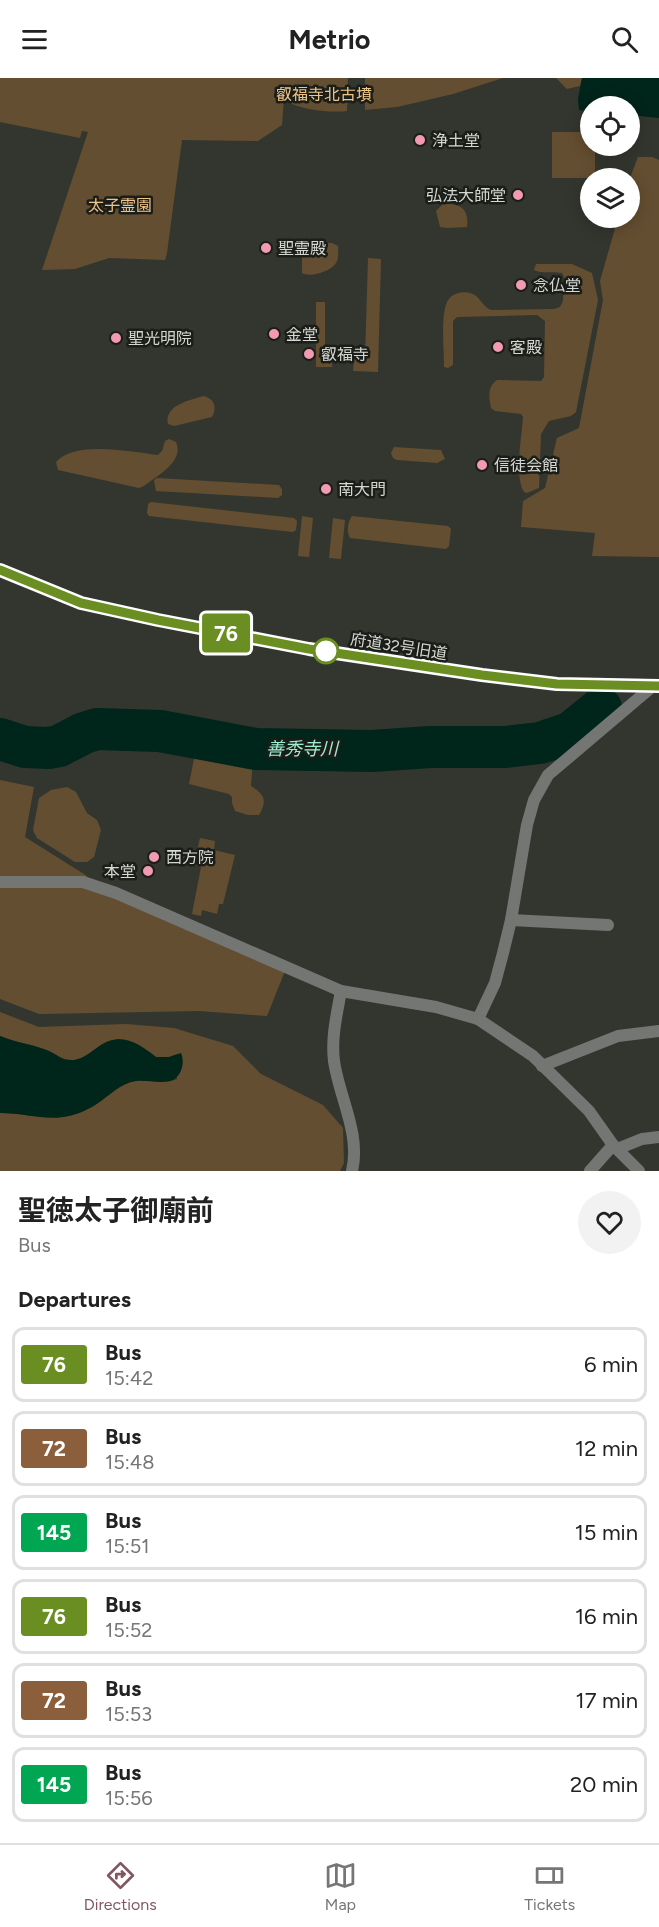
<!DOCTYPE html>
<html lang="en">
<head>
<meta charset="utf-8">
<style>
	body { margin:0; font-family:Figtree,"Noto Sans JP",sans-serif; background:#f2f2f2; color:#222; height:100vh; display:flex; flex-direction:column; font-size:22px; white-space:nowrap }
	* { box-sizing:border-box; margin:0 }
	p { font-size:20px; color:#767676 }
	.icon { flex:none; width:33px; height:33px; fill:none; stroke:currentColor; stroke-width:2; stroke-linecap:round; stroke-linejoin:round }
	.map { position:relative; height:1093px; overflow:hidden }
	.side { display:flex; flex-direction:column; background:#fff; flex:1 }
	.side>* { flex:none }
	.badge { padding:0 12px; border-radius:4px; font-size:21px; line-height:39px }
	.controls { position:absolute; left:580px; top:18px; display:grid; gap:12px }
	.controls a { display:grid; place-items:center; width:60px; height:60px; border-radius:50%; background:#fff; box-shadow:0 3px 15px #0003; font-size:30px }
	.map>.badge { position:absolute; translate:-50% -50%; box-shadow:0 0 0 3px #fff }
	h2 { padding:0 18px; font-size:22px; line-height:54px }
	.round { display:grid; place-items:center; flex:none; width:63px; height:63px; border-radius:32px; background:#f2f2f2 }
	.head { display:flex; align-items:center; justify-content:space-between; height:102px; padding:0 18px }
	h1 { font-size:28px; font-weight:700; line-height:45px }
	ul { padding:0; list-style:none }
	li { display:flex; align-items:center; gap:18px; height:75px; margin:0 12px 9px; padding:0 6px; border:3px solid #e0e0e0; border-radius:12px }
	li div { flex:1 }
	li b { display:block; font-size:22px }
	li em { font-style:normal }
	li .badge { min-width:66px; font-weight:700; text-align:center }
	header { display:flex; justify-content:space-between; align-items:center; height:78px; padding:0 18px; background:#fff; font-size:27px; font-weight:700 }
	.dock { display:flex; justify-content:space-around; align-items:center; height:84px; border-top:2px solid #e0e0e0; background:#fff; font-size:16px; color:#767676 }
	.dock a { display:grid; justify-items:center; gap:3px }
	.dock .selected { color:#805862 }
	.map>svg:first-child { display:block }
	.green { fill:#644e31 }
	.water { fill:#00251a }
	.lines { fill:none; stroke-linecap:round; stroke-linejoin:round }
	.river { stroke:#00251a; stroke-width:42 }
	.street { stroke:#737673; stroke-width:12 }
	.secondary { stroke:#969b96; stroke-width:12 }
	.line-casing { stroke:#fff; stroke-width:14 }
	.line { stroke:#6b8e23; stroke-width:9 }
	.poi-dot { fill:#f29ab0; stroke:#1b1d19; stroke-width:2 }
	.stop-dot { fill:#fff; stroke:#6b8e23; stroke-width:3 }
	.labels { text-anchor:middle; stroke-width:5; stroke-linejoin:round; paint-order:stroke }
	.park-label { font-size:16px; fill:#efc488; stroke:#1b1d19 }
	.poi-label { font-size:16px; fill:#d5d7d2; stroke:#1b1d19; text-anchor:start }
	.street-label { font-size:16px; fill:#d5d7d2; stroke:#1b1d19 }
	.water-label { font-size:18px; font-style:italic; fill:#9ceed1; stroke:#1b1d19 }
</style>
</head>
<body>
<header><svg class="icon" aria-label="menu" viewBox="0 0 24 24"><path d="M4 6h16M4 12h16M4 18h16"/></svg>Metrio<svg class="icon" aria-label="search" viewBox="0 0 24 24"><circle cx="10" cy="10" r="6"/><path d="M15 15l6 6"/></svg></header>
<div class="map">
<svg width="659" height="1093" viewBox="0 0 659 1093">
	<rect width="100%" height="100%" fill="#33362e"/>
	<g class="green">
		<path d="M 0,0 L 348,0 L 347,33 C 333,35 293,32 284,20 L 282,47 L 258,63 L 182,62 L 167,175 L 165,182 L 109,180 L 75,191 L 42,192 L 88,54 L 82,53 L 80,60 L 0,44 Z"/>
		<path d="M 365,0 L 503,0 L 453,16 L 397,29 L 365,32 Z"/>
		<path d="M 556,0 L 582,0 L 580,8 L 567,11 Z"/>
		<path d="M 552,54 L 591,54 L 591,68 L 595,68 L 595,100 L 552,100 Z"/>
		<path d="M 638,79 L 652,79 L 659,82 L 659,479 L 592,478 L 595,455 L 521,449 L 523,423 L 545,410 L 557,360 L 579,350 L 603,222 L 600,203 L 618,140 L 630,140 L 630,100 Z"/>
		<path d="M 443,126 C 460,125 469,130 467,149 L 447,150 L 440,149 L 436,133 Z"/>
		<path d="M 307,165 L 332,165 L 338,168 C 338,172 339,178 337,183 C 333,193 311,200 302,195 L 302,167 Z"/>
		<path d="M 368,180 L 381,181 L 378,294 L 353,293 L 354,281 L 365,281 Z"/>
		<path d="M 536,186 L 572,186 L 592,195 L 598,222 L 576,334 L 571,338 L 549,343 L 541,356 L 539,410 L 527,415 L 524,414 C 514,398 522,358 523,339 L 521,336 L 495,333 L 491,330 C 489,319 487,309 497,302 L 541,303 L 544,299 L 545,243 L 537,237 L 457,239 L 453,243 L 453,287 L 448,290 L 444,289 L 444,286 C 444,271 440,231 449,221 C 453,215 463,213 470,215 C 480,217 482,229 491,232 L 554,231 L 560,229 L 563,223 L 564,199 L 562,195 C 553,193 542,196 534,192 Z"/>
		<path d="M 316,224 L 325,224 L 325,280 L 332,280 L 332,289 L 316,289 Z"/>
		<path d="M 204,318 C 215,321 217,330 212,339 L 174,348 L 168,346 C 164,327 190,322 204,318 Z"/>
		<path d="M 169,361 L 176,364 C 185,383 157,398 144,408 L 139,410 L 58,392 L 56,384 C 76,362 130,374 158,377 L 162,373 L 165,363 Z"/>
		<path d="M 394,369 L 441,372 L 445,381 L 437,385 L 397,382 L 393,380 L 391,375 Z"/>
		<path d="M 157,400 L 279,407 L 282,411 L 282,417 L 278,420 L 156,413 L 154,402 Z"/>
		<path d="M 151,424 L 294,440 L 297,443 L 296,452 L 293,454 L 149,438 L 147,435 L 148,426 Z"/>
		<path d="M 302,438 L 313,440 L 309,479 L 298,478 Z"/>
		<path d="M 352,438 L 448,448 L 451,451 L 449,468 L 446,471 L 350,460 C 346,454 348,443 352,438 Z"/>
		<path d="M 333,440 L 345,442 L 341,481 L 329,480 Z"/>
		<path d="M 199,668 L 253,680 L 251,708 C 264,716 268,722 259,737 L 248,737 L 235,733 L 232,725 L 232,719 L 229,716 L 189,706 L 196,671 Z"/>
		<path d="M 0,702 L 34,709 L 25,759 L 87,798 L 86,808 L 285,893 L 267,938 L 199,933 L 39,936 L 0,921 Z"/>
		<path d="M 67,709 L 76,714 L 87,735 L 97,742 L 101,752 L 94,779 L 87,784 L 75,784 L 37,760 L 33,752 L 39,720 L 51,712 Z"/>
		<path d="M 200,760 L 215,763 L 214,772 L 235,777 L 223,826 L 219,826 L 217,836 L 202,832 L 201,838 L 192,836 L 201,789 L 194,787 Z"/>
		<path d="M 0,934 L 39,949 L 126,946 L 174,950 L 233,968 L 261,996 L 323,1027 L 343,1050 L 344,1085 L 340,1093 L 0,1093 L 0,1035 C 34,1035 58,1048 91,1029 C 105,1022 116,1009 131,1004 C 146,999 161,1008 177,1001 L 177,976 L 169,979 L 156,979 C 138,964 120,953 98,969 C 91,974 83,981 74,982 C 62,983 58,977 49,973 C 33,966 16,965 0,958 Z"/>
	</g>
	<g class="water">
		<path d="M 582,0 L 659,0 L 659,40 L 630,37 L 630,28 L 591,28 L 591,33 L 579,32 L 578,20 Z"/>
		<path d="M 0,958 C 16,965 33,966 49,973 C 58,977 62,983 74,982 C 83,981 91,974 98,969 C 121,953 137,965 156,979 L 169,979 L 181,975 C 185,984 182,997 173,1002 C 160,1007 145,1000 131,1004 C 116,1008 105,1022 92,1029 C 56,1049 35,1035 0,1035 Z"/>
	</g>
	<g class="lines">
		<path class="river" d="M 0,661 L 25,669 L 48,670 L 59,668 L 84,655 L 97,651 L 160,653 L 256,671 L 372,673 L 430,669 L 506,669 L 540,665 L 570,655 L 601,630"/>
		<g class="street">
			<path d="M 0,804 L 83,804 L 116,815 L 341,913 L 436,929 L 478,941 L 533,978 L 589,1033 L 613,1067 L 639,1093"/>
			<path d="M 511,842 L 608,847"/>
			<path d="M 341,913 C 337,935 331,960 334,983 C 339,1019 361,1056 352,1093"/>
			<path d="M 478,941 L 495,905 L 503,875 L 511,842 L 527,747 L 534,722 L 548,697 L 653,608"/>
			<path d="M 542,988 L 618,958 L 659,953"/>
			<path d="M 617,1071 L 642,1061 L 659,1059"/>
			<path d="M 590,1093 L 613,1067"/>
		</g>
		<path class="secondary" d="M 0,492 L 81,525 L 158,542 L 309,571 L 482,597 L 557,606 L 659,608"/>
	</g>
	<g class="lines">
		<defs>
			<path id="line" d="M 0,492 L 81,525 L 158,542 L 309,571 L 482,597 L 557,606 L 659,608"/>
		</defs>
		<use href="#line" class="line-casing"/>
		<use href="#line" class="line"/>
	</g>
	<g class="poi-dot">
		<circle cx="420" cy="62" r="6"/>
		<circle cx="518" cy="117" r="6"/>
		<circle cx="266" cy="170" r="6"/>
		<circle cx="521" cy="207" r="6"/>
		<circle cx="274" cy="256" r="6"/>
		<circle cx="116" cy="260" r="6"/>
		<circle cx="498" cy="269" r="6"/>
		<circle cx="309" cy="276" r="6"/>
		<circle cx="482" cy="387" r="6"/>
		<circle cx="326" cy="411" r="6"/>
		<circle cx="154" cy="779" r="6"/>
		<circle cx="148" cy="793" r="6"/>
	</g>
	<circle class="stop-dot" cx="326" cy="573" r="12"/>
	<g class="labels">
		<g class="park-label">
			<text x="324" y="22">叡福寺北古墳</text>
			<text x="120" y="133">太子霊園</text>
		</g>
		<g class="poi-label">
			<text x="432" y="68">浄土堂</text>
			<text x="506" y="123" text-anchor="end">弘法大師堂</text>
			<text x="278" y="176">聖霊殿</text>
			<text x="533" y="213">念仏堂</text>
			<text x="286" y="262">金堂</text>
			<text x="128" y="266">聖光明院</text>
			<text x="510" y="275">客殿</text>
			<text x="321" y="282">叡福寺</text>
			<text x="494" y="393">信徒会館</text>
			<text x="338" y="417">南大門</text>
			<text x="166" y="785">西方院</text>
			<text x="136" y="799" text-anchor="end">本堂</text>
		</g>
		<g class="street-label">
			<text transform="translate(399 568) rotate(9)" y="6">府道32号旧道</text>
		</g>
		<g class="water-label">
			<text x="302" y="677">善秀寺川</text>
		</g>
	</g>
</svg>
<div class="controls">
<a><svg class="icon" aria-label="locate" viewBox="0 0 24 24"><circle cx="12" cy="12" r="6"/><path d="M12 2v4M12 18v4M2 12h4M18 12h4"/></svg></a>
<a><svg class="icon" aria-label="layers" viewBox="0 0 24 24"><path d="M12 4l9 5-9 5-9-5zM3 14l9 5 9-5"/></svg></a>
</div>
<b class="badge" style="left:226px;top:555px;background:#6b8e23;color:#fff">76</b>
</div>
<section class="side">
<div class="head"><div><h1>聖徳太子御廟前</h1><p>Bus</p></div><a class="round"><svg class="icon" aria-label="heart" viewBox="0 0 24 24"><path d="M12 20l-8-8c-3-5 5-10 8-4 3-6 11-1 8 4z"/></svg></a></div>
<h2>Departures</h2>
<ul>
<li><span class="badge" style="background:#6b8e23;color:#fff">76</span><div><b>Bus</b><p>15:42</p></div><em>6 min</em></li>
<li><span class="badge" style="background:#8b5e3c;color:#fff">72</span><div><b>Bus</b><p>15:48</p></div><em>12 min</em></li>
<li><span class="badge" style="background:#00a651;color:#fff">145</span><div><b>Bus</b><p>15:51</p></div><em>15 min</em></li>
<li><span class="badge" style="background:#6b8e23;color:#fff">76</span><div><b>Bus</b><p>15:52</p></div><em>16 min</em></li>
<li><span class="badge" style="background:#8b5e3c;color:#fff">72</span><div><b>Bus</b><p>15:53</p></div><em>17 min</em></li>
<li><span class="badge" style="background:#00a651;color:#fff">145</span><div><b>Bus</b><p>15:56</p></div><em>20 min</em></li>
</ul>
</section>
<nav class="dock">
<a class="selected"><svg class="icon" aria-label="directions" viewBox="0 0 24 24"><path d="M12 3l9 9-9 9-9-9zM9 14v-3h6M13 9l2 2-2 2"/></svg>Directions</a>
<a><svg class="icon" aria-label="map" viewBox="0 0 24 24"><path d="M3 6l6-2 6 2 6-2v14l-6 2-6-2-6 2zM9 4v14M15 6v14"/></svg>Map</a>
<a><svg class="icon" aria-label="tickets" viewBox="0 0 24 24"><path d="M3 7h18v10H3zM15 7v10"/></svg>Tickets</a>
</nav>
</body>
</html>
